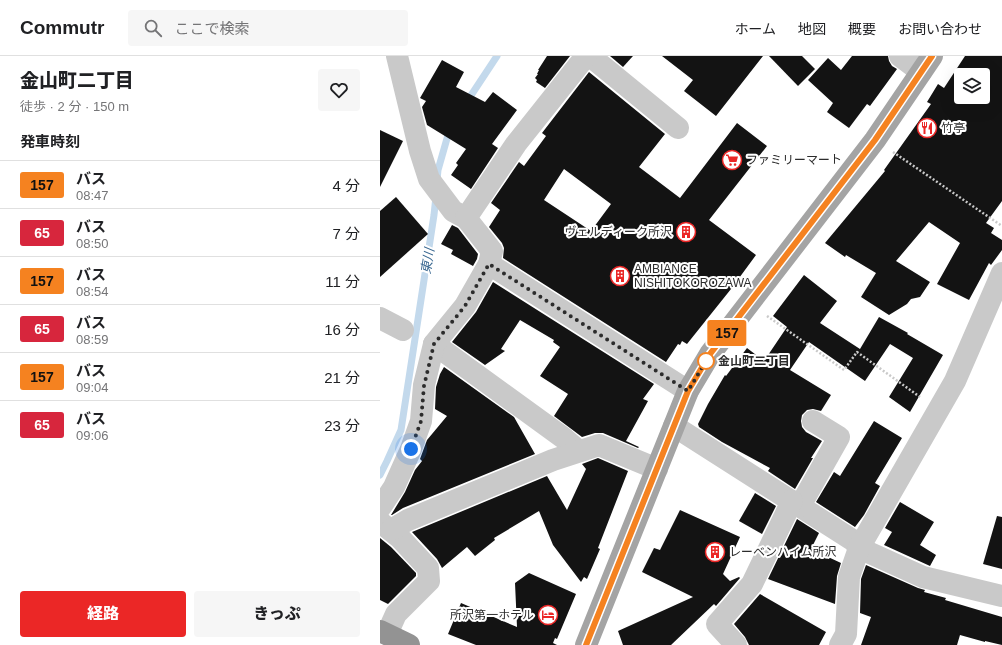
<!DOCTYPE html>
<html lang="ja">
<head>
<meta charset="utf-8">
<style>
	body { margin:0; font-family:Helvetica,"Noto Sans JP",sans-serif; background:#f6f6f6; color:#202124; height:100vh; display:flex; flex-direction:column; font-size:15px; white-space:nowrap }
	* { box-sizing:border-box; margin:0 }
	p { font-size:13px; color:#757577 }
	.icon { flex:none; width:22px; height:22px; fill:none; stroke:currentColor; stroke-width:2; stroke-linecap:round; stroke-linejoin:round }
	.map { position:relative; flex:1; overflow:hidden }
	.panel { display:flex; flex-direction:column; background:#fff; width:380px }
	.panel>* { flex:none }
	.badge { padding:0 8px; border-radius:3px; font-size:14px; line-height:26px }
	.controls { position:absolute; left:574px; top:12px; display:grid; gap:8px }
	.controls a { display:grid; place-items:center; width:36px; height:36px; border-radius:4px; background:#fff; box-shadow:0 4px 16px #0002; font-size:20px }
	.you { position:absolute; width:20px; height:20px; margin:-10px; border:3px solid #fff; border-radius:50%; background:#1a73e8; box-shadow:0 0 0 6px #1a73e833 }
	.map>.badge { position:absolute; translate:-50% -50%; box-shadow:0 0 0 2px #fff }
	h2 { padding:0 20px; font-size:15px; line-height:36px }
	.round { display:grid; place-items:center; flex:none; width:42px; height:42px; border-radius:4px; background:#f6f6f6 }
	.summary { display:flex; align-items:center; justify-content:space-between; height:68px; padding:0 20px }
	h1 { font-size:19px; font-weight:800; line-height:30px }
	.cta { display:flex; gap:8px; margin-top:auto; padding:8px 20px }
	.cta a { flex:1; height:46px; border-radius:4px; background:#eb2726; color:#fff; font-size:16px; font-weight:800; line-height:46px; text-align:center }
	.cta a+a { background:#f6f6f6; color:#202124 }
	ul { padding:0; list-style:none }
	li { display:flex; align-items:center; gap:12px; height:48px; padding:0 20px; border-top:1px solid #e0e0e0 }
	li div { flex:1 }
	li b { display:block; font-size:15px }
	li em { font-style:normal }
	li .badge { min-width:44px; font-weight:700; text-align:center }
	header { display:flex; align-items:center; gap:24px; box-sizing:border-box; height:56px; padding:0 20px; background:#fff; border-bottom:1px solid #e0e0e0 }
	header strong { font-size:19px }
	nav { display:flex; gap:22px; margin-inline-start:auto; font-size:14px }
	.search { width:280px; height:36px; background:#f6f6f6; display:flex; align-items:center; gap:10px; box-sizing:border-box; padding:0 14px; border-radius:4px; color:#757577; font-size:15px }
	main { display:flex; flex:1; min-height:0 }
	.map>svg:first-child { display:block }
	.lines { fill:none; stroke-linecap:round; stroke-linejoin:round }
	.stream { stroke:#c3d9ec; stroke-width:7 }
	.building { fill:#131313; fill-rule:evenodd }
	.path { stroke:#c9c9c9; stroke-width:2.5; stroke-dasharray:2 2; stroke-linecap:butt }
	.minor { stroke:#c9c9c9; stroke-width:22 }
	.major { stroke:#a4a4a4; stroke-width:22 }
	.highway { stroke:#939393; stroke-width:22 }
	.line-casing { stroke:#fff; stroke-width:9 }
	.line { stroke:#f58220; stroke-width:6 }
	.walk { stroke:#2c2c2c; stroke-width:4; stroke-dasharray:0 7.2 }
	.stop-dot { fill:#fff; stroke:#f58220; stroke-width:2 }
	.labels { text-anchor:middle; stroke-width:4; stroke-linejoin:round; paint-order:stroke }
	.poi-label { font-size:12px; fill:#2c2c2c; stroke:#fff; text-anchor:start }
	.stop-label { font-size:12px; font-weight:bold; fill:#2c2c2c; stroke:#fff; text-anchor:start }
	.water-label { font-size:13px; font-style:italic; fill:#386790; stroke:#fff }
</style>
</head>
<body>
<header>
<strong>Commutr</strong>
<div class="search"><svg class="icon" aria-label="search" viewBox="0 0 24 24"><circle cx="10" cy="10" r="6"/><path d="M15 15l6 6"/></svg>ここで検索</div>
<nav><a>ホーム</a><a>地図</a><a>概要</a><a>お問い合わせ</a></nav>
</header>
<main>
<section class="panel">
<div class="summary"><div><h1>金山町二丁目</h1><p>徒歩 · 2 分 · 150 m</p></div><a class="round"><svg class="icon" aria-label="heart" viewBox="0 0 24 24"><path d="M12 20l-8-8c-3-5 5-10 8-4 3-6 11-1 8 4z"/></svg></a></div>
<h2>発車時刻</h2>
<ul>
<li><span class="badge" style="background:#f58220;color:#111">157</span><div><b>バス</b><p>08:47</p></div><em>4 分</em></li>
<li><span class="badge" style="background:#d7263d;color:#fff">65</span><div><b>バス</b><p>08:50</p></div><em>7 分</em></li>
<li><span class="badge" style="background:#f58220;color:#111">157</span><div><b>バス</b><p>08:54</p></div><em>11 分</em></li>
<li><span class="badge" style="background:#d7263d;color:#fff">65</span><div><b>バス</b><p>08:59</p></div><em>16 分</em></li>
<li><span class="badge" style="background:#f58220;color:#111">157</span><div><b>バス</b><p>09:04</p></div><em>21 分</em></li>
<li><span class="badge" style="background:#d7263d;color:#fff">65</span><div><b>バス</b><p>09:06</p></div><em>23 分</em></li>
</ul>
<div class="cta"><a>経路</a><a>きっぷ</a></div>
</section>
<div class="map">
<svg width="622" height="589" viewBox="0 0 622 589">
	<rect width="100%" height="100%" fill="#fff"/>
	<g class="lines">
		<g class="stream">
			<path d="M 86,47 L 117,0"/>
			<path d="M 57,124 L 58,114 L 70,72"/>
			<path d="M 0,419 L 7,405 L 21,374 L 54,159 L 56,140"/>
		</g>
	</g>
	<g class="building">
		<path d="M 167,0 L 190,0 L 165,32 L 156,26 L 157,24 L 155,22 L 158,18 L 157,18 L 159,14 L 158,14 Z"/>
		<path d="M 230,0 L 253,0 L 243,11 Z"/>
		<path d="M 282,0 L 383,0 L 336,60 L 304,35 L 313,24 Z"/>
		<path d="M 389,0 L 422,0 L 435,13 L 418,30 Z"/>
		<path d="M 472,0 L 508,0 L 509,5 L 512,10 L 517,13 L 490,50 L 487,48 L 469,72 L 447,56 L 453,47 L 428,24 L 448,2 L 461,14 Z"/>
		<path d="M 585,0 L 622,0 L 622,145 L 606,167 L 614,172 L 611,177 L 622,184 L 622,194 L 611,209 L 609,207 L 589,244 L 557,228 L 580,187 L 549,166 L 516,205 L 550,226 L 540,241 L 531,243 L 527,248 L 509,259 L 481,241 L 496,217 L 466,199 L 465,201 L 445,187 L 505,115 L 504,114 L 551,48 L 547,46 L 558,28 L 564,32 ZM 581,19 L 603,19 L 603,41 L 581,41 Z"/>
		<path d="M 62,4 L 84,16 L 76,31 L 105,46 L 113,36 L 137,54 L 112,88 L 118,92 L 91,133 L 71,119 L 78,109 L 76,107 L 86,93 L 47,69 L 42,51 L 46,45 L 40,42 Z"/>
		<path d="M 209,16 L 285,78 L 259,111 L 300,142 L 357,67 L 387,90 L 329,164 L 376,199 L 351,233 L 307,288 L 302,285 L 300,289 L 298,288 L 286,306 L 123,202 L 124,192 L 122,187 L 109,171 L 120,154 L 111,147 L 139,106 L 144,110 L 166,80 L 162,77 ZM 184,113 L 231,148 L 211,175 L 164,144 Z"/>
		<path d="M 0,74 L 23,85 L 0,131 Z"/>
		<path d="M 16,141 L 48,178 L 0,221 L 0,155 Z"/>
		<path d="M 72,169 L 78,172 L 98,198 L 97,203 L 93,210 L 71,198 L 73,194 L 61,188 Z"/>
		<path d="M 424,219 L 457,245 L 440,267 L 480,293 L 499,261 L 528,277 L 527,278 L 563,299 L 530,356 L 509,341 L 533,302 L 510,288 L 485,325 L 429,286 L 410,314 L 451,339 L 441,355 L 433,353 L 427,354 L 422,359 L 421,365 L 422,371 L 426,376 L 442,385 L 431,402 L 433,402 L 415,433 L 388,415 L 390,412 L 342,386 L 319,371 L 318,368 L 328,348 L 345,319 L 346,320 L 367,292 L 384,305 L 407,271 L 393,260 Z"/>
		<path d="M 113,226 L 274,328 L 263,343 L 268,345 L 246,385 L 259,391 L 258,392 L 223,377 L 215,377 L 202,381 L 174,360 L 188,338 L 160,320 L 180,291 L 173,286 L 174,284 L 140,264 L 121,293 L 125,295 L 105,309 L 72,286 L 96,256 Z"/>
		<path d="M 64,311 L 134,361 L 155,398 L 23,452 L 12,459 L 11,459 L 25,436 L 35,414 L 42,405 L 40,403 L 47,384 L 67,360 L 55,353 L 56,331 L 60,318 Z"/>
		<path d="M 494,365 L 522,382 L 495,427 L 500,430 L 484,459 L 475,471 L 436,446 L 454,416 L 460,420 Z"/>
		<path d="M 218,402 L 248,415 L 218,492 L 220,493 L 207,523 L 204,521 L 201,526 L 173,489 L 159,455 L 114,482 L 115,484 L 95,500 L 87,491 L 62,512 L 57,503 L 32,476 L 167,420 L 187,454 L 206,413 L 202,408 Z"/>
		<path d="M 375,437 L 396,450 L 382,478 L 359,465 Z"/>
		<path d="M 520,446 L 554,466 L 540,489 L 556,499 L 550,510 L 504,489 L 512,476 L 505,472 Z"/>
		<path d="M 300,454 L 360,481 L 343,518 L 350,525 L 359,521 L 360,522 L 336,550 L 334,548 L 291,589 L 243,589 L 238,575 L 313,541 L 262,516 L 274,492 L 280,494 Z"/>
		<path d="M 617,460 L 622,461 L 622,513 L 603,508 Z"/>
		<path d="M 417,463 L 439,477 L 431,493 L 461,507 L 457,520 L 455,548 L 388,523 Z"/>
		<path d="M 0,482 L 11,491 L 36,517 L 36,520 L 8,548 L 0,544 Z"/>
		<path d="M 486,509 L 538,532 L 545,534 L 544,536 L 566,542 L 565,544 L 622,561 L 622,589 L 605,585 L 605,586 L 580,579 L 577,589 L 481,589 L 491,561 L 480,557 L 481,523 Z"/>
		<path d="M 149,517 L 196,538 L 177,583 L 175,582 L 173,587 L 177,589 L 96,589 L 68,578 L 81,547 L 137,571 L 135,527 Z"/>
		<path d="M 380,538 L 446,576 L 439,589 L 369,589 L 365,581 L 354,568 Z"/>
	</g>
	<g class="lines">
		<g class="path">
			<path d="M 513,96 L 622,170"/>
			<path d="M 387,260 L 464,314 L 477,296 L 540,341"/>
		</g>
		<g class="minor">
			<path d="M 17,0 L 40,95 L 49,123 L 73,155 L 86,162"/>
			<path d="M 210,0 L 298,72"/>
			<path d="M 520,0 L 541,16"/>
			<path d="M 109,208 L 308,335"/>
			<path d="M 0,262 L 23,274"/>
			<path d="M 54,288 L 185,383 L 199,395"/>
			<path d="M 294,370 L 474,485 L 479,492 L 543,521 L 622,540"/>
			<path d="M 420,450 L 459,381 L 433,365"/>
			<path d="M 0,452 L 14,431 L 31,393 L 41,365 L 44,329 L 54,288 L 85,250 L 109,208 L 112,195 L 86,162 L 136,88 L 206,0"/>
			<path d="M 0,466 L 20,482 L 48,512 L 49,525 L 16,558 L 7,578"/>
			<path d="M 11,474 L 28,464 L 173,404 L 219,389 L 277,413"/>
			<path d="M 356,589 L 337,568 L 372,528 L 412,445"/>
			<path d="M 460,589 L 466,578 L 469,521 L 479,492 L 575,325 L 622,217"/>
		</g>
		<path class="major" d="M 206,589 L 308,335 L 330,298 L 495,84 L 552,0"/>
		<path class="highway" d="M 0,575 L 29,589"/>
	</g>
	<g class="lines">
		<defs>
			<path id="line" d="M 206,589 L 308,335 L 330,298 L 495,84 L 552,0"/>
		</defs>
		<use href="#line" class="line-casing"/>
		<use href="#line" class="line"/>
		<path class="walk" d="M 31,393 L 41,365 L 44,330 L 54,288 L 85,250 L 109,208 L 308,335 L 326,305"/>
	</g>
	<defs>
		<symbol id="restaurant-ring" viewBox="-11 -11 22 22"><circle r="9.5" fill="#fff" stroke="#eb2726" stroke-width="1.5"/><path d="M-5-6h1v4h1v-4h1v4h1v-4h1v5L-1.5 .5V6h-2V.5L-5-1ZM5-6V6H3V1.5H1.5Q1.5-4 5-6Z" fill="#eb2726"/></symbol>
		<symbol id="supermarket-ring" viewBox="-11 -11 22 22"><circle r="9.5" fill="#fff" stroke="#eb2726" stroke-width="1.5"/><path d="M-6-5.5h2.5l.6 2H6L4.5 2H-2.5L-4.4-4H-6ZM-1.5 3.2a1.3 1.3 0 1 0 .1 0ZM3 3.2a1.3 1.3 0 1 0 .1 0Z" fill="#eb2726"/></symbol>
		<symbol id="building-ring" viewBox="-11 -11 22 22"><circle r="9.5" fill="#fff" stroke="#eb2726" stroke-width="1.5"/><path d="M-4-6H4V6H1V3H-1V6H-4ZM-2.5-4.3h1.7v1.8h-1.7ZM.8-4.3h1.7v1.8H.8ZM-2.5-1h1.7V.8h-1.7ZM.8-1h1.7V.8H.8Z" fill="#eb2726"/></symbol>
		<symbol id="hotel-ring" viewBox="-11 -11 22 22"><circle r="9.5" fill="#fff" stroke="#eb2726" stroke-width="1.5"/><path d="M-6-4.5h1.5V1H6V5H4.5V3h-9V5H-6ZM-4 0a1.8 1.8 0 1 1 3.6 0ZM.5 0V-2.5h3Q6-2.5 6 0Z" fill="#eb2726"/></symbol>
	</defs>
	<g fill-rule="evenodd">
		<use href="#restaurant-ring" x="536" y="61" width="22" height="22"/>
		<use href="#supermarket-ring" x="341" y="93" width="22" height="22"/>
		<use href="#building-ring" x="295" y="165" width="22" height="22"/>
		<use href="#building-ring" x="229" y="209" width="22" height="22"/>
		<use href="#building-ring" x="324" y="485" width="22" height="22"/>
		<use href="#hotel-ring" x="157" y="548" width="22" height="22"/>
	</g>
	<circle class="stop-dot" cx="326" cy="305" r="8"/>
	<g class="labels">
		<g class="poi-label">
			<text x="561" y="76">竹亭</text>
			<text x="366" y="108">ファミリーマート</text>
			<text x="292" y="180" text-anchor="end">ヴェルディーク所沢</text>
			<text x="254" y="217">AMBIANCE<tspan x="254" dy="14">NISHITOKOROZAWA</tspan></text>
			<text x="349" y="500">レーベンハイム所沢</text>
			<text x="154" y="563" text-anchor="end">所沢第一ホテル</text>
		</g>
		<g class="stop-label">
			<text x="338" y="309">金山町二丁目</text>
		</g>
		<g class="water-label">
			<text transform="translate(47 205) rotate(-81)" y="5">東川</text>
		</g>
	</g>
</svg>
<div class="controls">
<a><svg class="icon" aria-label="layers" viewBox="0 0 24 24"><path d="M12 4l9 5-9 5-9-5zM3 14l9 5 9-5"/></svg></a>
</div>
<div class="you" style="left:31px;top:393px"></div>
<b class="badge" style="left:347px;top:277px;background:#f58220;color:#111">157</b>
</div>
</main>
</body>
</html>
